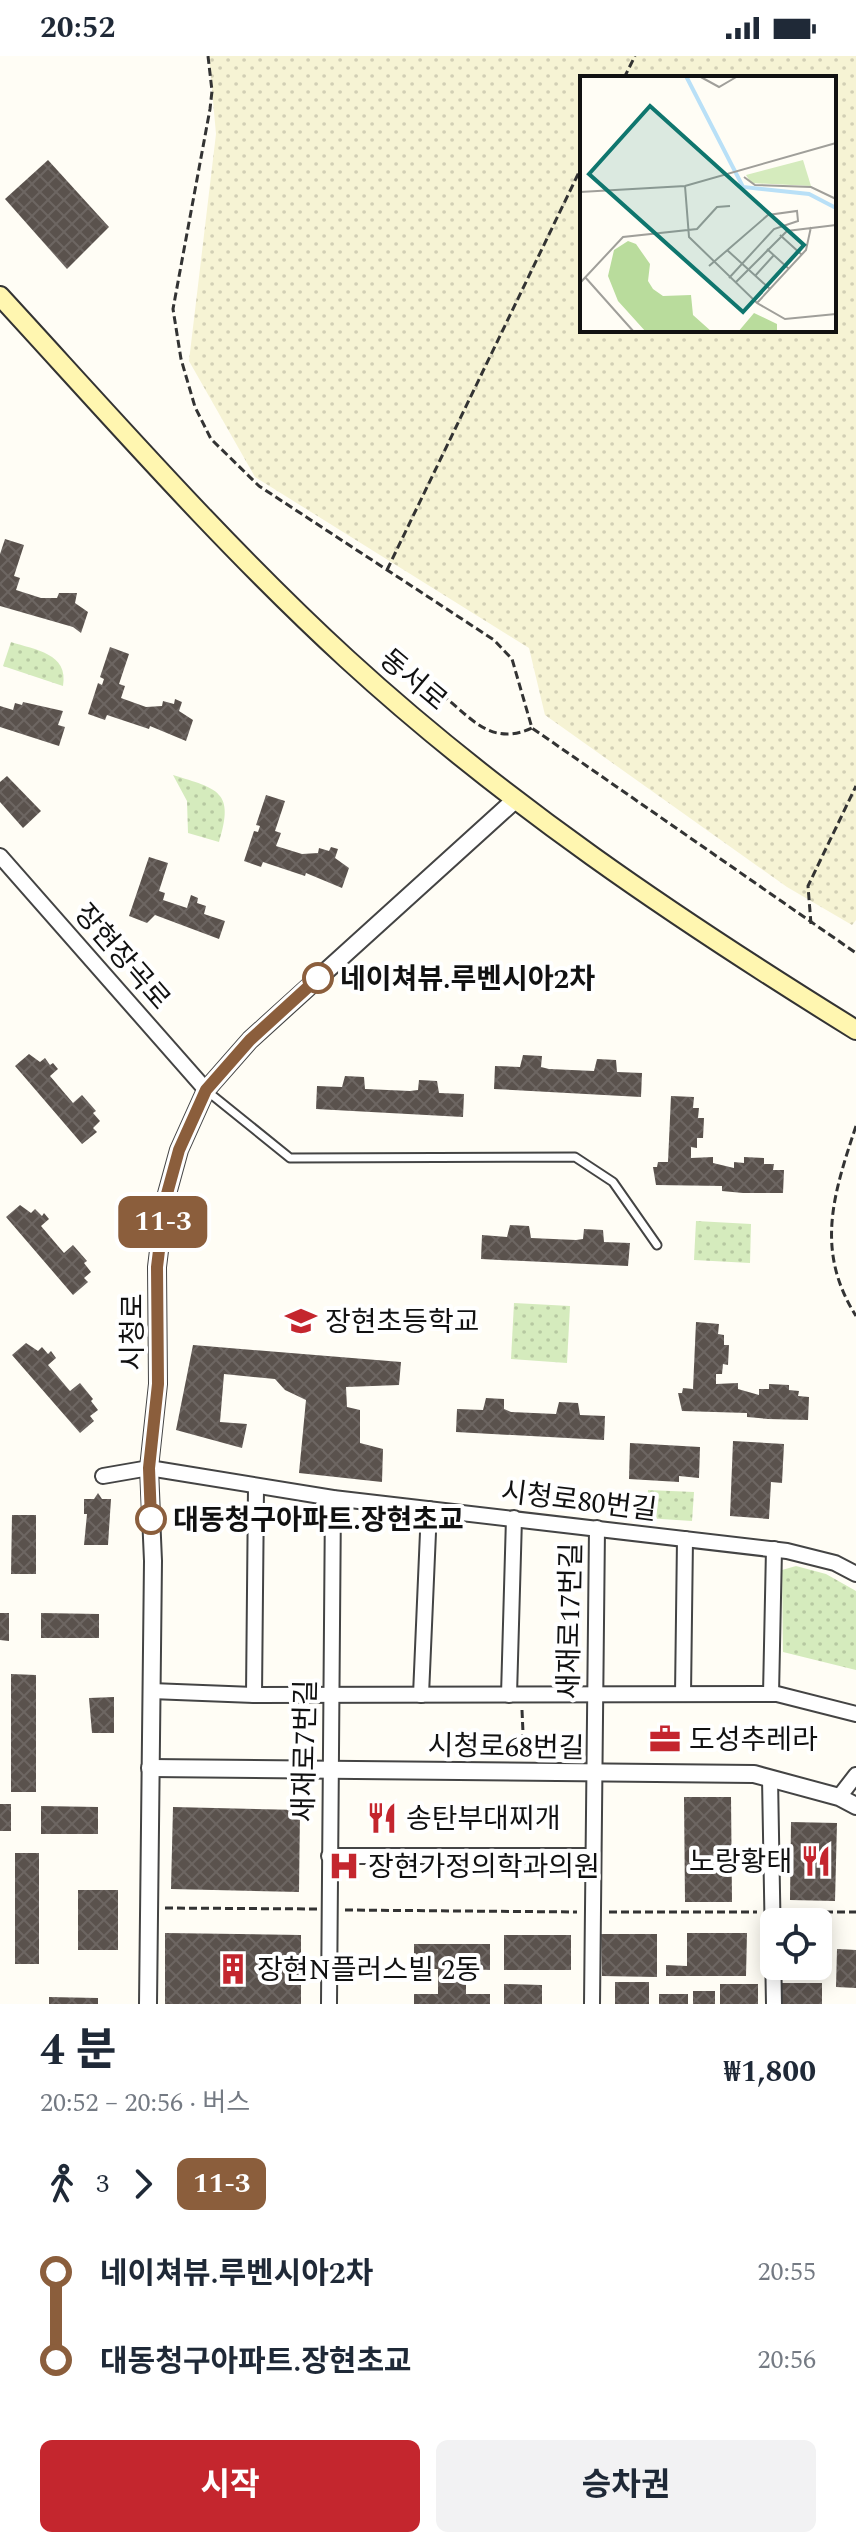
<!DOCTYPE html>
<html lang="ko">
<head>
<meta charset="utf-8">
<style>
	body { margin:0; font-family:Spectral,"Noto Sans KR",serif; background:#f2f2f3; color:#1f2937; height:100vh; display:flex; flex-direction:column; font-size:30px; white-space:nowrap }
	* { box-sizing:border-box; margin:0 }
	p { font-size:26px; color:#747a83 }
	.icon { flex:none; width:44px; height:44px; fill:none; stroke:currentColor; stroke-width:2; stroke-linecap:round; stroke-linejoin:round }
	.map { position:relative; height:1948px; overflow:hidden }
	.details { display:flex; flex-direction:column; background:#fff; flex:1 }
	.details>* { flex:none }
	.badge { padding:0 16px; border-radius:12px; font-size:28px; line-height:52px }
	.controls { position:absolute; left:760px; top:1852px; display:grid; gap:16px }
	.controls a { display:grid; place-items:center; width:72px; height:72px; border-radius:12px; background:#fff; box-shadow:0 4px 20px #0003; font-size:40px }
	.map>.badge { position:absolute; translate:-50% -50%; box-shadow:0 0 0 4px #fff }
	.legs { display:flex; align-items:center; gap:12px; height:88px; padding:0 40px; font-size:26px }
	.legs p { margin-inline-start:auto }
	.headline { display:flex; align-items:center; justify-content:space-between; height:136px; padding:0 40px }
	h1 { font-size:44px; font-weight:700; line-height:60px }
	.action { display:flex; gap:16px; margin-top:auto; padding:16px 40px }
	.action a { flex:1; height:92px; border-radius:12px; background:#c4262e; color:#fff; font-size:32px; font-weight:700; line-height:92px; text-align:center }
	.action a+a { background:#f2f2f3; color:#1f2937 }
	ul { padding:0 40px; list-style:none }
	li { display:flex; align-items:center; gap:28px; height:88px; font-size:30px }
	li i { display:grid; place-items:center; width:12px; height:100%; margin:0 10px; background:currentColor }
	li i::after { content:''; width:20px; height:20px; margin:-10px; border:6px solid; border-radius:50%; background:#fff }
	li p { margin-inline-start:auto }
	li:first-child i { background:linear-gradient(#0000 50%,currentColor 0) }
	li:last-child i { background:linear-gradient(currentColor 50%,#0000 0) }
	.status { display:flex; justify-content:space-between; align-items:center; height:56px; padding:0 40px; background:#fff; direction:ltr }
	.status svg { height:22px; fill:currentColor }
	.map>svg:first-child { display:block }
	.farmland { fill:url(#farmland-dots); fill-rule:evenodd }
	.green { fill:url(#green-dots) }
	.building { fill:url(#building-cross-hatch) }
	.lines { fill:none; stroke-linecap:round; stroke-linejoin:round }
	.service-casing { stroke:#444; stroke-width:11 }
	.minor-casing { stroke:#444; stroke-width:18 }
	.tertiary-casing { stroke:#444; stroke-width:20 }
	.secondary-casing { stroke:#333; stroke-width:22 }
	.path { stroke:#333; stroke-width:3; stroke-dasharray:8 4; stroke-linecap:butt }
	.service { stroke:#fff; stroke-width:7 }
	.minor { stroke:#fff; stroke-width:14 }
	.tertiary { stroke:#fff; stroke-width:16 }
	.secondary { stroke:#fff6b0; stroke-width:18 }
	.line-1-casing { stroke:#fff; stroke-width:18 }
	.line-1 { stroke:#8b5e3c; stroke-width:12 }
	.stop-1-dot { fill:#fff; stroke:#8b5e3c; stroke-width:4 }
	.labels { text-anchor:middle; stroke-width:8; stroke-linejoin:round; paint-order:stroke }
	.street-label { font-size:28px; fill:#111; stroke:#fff }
	.stop-label { font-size:28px; font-weight:bold; fill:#111; stroke:#fff; text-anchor:start }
	.poi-label { font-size:28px; fill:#111; stroke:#fff; text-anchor:start }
	.inset-river { fill:none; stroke:#b9e0f7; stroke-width:4 }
	.inset-road { fill:none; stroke:#a09f9a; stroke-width:2 }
	.view { fill:#0f766e; fill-opacity:0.15; stroke:#0f766e; stroke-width:4 }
	.inset-edge { fill:none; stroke:#111; stroke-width:4 }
</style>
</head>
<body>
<div class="status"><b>20:52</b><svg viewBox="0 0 49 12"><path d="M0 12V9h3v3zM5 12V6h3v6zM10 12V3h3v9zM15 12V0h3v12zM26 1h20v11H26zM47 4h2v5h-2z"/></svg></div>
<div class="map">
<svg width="856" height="1948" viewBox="0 0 856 1948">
	<defs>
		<pattern id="farmland-dots" width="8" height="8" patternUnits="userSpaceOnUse" patternTransform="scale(2)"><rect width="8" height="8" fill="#f6f3d4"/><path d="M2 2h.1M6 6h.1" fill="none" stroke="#d2cfb5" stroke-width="1.8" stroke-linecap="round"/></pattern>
		<pattern id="green-dots" width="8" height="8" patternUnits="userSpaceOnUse" patternTransform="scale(2)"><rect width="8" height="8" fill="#d5ebbd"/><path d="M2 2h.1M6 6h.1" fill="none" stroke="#b6c8a1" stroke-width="1.8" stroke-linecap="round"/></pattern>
		<pattern id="building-cross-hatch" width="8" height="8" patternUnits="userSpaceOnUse" patternTransform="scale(2)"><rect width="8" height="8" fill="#5a524d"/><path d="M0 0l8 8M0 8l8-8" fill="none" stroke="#6d6662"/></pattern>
	</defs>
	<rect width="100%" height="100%" fill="#fffdf5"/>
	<path class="farmland" d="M 209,0 L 856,0 L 856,864 L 852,869 L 787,831 L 545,659 L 529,592 L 255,421 L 189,305 L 216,78 ZM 582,22 L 834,22 L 834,274 L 582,274 Z"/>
	<g class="green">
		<path d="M 11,586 C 35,594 69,597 63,630 L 3,610 Z"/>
		<path d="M 173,719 C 218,733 235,735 219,786 L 188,777 L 187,745 Z"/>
		<path d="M 696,1165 L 751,1168 L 750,1207 L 694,1204 Z"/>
		<path d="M 514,1247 L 570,1250 L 567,1307 L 511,1303 Z"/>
		<path d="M 648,1434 L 694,1436 L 692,1465 L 646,1462 Z"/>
		<path d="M 796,1510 L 826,1518 L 856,1535 L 856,1614 L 783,1596 L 782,1514 Z"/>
	</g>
	<g class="building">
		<path d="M 48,104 L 109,171 L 67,213 L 5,143 Z"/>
		<path d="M 5,483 L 24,489 L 14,520 L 20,522 L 16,534 L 41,542 L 57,542 L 59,537 L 77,537 L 75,547 L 88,556 L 81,577 L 73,571 L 0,550 L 0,498 Z"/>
		<path d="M 110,591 L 129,598 L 119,628 L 125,630 L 121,642 L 146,651 L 162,650 L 163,645 L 174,648 L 175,643 L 182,646 L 179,655 L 193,664 L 186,685 L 150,670 L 149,673 L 107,659 L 105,664 L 88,658 L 98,627 L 102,629 L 104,623 L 100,621 Z"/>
		<path d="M 23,646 L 63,655 L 58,669 L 65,671 L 59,690 L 0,671 L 0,650 L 13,654 L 15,647 L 22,649 Z"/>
		<path d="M 7,720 L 41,755 L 23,772 L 0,746 L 0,726 Z"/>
		<path d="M 266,739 L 285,745 L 275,775 L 281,777 L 276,790 L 302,798 L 318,797 L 319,792 L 329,795 L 331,791 L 338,793 L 335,802 L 349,812 L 342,832 L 306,817 L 305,820 L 263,806 L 261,811 L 244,805 L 254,775 L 258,776 L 260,770 L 256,769 Z"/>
		<path d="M 149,801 L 168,807 L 159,835 L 165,837 L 163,844 L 187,852 L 191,839 L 198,842 L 197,847 L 206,850 L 204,858 L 225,865 L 219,883 L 155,859 L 147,867 L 129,860 Z"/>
		<path d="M 29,998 L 40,1006 L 45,1002 L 50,1009 L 53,1007 L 58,1013 L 50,1020 L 73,1047 L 82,1039 L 96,1055 L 93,1057 L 100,1065 L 93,1072 L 97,1076 L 82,1088 L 15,1010 Z"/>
		<path d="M 523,999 L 542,1000 L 541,1011 L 549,1013 L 594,1015 L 597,1003 L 616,1004 L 617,1016 L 642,1017 L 641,1041 L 494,1033 L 495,1010 L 520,1011 Z"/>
		<path d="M 345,1020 L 364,1021 L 365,1033 L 410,1035 L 418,1034 L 419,1024 L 437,1025 L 439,1037 L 464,1038 L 463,1061 L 316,1053 L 317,1030 L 342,1031 Z"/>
		<path d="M 671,1040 L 694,1041 L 693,1052 L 699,1052 L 698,1062 L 704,1062 L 703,1082 L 697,1082 L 697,1092 L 691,1091 L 691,1102 L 713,1101 L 713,1107 L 734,1112 L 734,1106 L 744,1107 L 744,1101 L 764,1102 L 764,1108 L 774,1108 L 773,1114 L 784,1114 L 783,1137 L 743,1137 L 722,1135 L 722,1130 L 656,1129 L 653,1111 L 657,1111 L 658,1106 L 668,1106 Z"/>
		<path d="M 20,1149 L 31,1157 L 35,1153 L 42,1160 L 44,1157 L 49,1163 L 41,1170 L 64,1197 L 73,1189 L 87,1205 L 84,1207 L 91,1216 L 84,1222 L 88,1226 L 73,1239 L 6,1161 Z"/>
		<path d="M 510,1169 L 529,1170 L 531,1182 L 576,1184 L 583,1183 L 584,1173 L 603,1174 L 604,1186 L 630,1187 L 628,1210 L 481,1203 L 482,1179 L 507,1181 Z"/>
		<path d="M 696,1266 L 719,1268 L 718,1278 L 724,1279 L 724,1289 L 729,1289 L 728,1309 L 723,1308 L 722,1318 L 716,1318 L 716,1328 L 738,1327 L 738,1333 L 759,1339 L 759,1333 L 769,1333 L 769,1328 L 789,1329 L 789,1334 L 799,1335 L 798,1340 L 809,1341 L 808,1364 L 768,1363 L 747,1361 L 747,1357 L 682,1355 L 678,1337 L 682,1337 L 683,1332 L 693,1333 Z"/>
		<path d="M 26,1287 L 38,1295 L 42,1291 L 48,1298 L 51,1295 L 56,1302 L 48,1309 L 70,1335 L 80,1327 L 93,1343 L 91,1345 L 98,1354 L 90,1360 L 94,1365 L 80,1377 L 12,1299 Z"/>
		<path d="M 193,1289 L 401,1306 L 399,1329 L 346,1331 L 347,1351 L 360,1354 L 360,1387 L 383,1393 L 382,1426 L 299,1417 L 306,1344 L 285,1334 L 275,1323 L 224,1318 L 220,1366 L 247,1368 L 242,1392 L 176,1374 Z"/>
		<path d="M 486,1342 L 504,1343 L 504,1353 L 511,1356 L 556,1358 L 559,1346 L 578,1347 L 580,1359 L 605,1360 L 604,1384 L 456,1376 L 457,1353 L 483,1354 Z"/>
		<path d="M 733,1385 L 784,1388 L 782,1427 L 771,1426 L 769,1463 L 730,1460 Z"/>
		<path d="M 630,1387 L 700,1391 L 699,1422 L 679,1420 L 679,1426 L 629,1423 Z"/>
		<path d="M 98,1437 L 102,1443 L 111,1443 L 108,1489 L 84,1489 L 87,1458 L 84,1458 L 84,1443 L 94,1443 Z"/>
		<path d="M 12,1459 L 36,1459 L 36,1518 L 11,1518 Z"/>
		<path d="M 0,1557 L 9,1557 L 9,1585 L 0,1584 Z"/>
		<path d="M 41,1557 L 99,1558 L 99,1582 L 41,1582 Z"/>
		<path d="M 11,1618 L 36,1619 L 36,1736 L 11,1736 Z"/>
		<path d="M 114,1641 L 114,1677 L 92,1677 L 89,1642 Z"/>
		<path d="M 684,1741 L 731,1741 L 732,1846 L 685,1846 Z"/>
		<rect x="0" y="1748" width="11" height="27"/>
		<path d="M 41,1750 L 98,1751 L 98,1778 L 41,1778 Z"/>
		<path d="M 173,1751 L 300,1754 L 299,1836 L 171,1833 Z"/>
		<path d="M 791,1766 L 837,1767 L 835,1845 L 790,1844 Z"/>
		<rect x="15" y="1797" width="24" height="111"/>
		<rect x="78" y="1834" width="40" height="60"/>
		<path d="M 818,1874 L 826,1874 L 826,1916 L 791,1916 L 791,1910 L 818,1910 Z"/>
		<path d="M 165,1877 L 301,1879 L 301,1948 L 165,1948 Z"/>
		<path d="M 687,1877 L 747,1877 L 746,1920 L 666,1920 L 666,1909 L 687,1910 Z"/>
		<path d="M 601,1878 L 657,1878 L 657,1921 L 602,1920 Z"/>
		<rect x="504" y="1879" width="67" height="35"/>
		<path d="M 414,1888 L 490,1888 L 490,1914 L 466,1913 L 466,1938 L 490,1938 L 490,1948 L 414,1948 L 414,1938 L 438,1938 L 438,1913 L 414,1913 Z"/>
		<path d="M 837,1893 L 856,1894 L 856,1932 L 836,1931 Z"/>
		<rect x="615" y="1926" width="34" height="22"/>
		<rect x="781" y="1927" width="41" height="21"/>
		<path d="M 504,1928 L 542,1929 L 542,1948 L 504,1948 Z"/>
		<rect x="720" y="1928" width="38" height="20"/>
		<rect x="693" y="1935" width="22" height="13"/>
		<rect x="659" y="1938" width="29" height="10"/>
		<path d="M 49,1941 L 98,1942 L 98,1948 L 49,1948 Z"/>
	</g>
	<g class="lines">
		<defs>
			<path id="service" d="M 207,1035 L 290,1102 L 575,1101 L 613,1126 L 657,1189"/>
			<g id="minor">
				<path d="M 0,800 L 206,1034"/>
				<path d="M 103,1420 L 149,1412 L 333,1442 L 787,1495 L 835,1507 L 856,1518"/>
				<path d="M 151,1635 L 254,1639 L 777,1638 L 856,1658"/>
				<path d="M 683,1638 L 685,1483"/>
				<path d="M 771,1638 L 774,1493"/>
				<path d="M 254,1639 L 256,1432"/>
				<path d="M 421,1639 L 429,1453"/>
				<path d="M 509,1639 L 514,1462"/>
				<path d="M 770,1722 L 774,1948"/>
				<path d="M 839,1741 L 856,1719"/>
				<path d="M 329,1800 L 592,1800"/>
				<path d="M 329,1948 L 333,1442"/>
				<path d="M 592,1948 L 597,1472"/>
			</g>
			<g id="tertiary">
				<path d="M 150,1712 L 754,1718 L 839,1741 L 856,1750"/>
				<path d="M 148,1948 L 153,1505 L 149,1412 L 158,1328 L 157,1211 L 165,1145 L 179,1094 L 206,1034 L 250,984 L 515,744"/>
			</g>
			<path id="secondary" d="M 0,240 C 113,363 224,490 347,603 C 503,746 677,863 856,974"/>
		</defs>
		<use href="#service" class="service-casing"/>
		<use href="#minor" class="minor-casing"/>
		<use href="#tertiary" class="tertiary-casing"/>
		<use href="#secondary" class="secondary-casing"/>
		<g class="path">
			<path d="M 208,0 L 212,35 L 210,53 L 173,253 L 181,303 L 195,351 L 211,383 L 259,430 L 494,584 L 512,603 L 532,672 L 856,897"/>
			<path d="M 624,22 L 635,0"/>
			<path d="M 387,514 L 582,110"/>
			<path d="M 409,623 C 459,633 476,698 532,672"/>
			<path d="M 811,868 L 808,830 L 856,730"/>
			<path d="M 856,1070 C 833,1139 815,1195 856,1260"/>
			<path d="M 522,1654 L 524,1699"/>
			<path d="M 165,1852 L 317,1853"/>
			<path d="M 345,1854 L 577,1856"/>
			<path d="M 609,1856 L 757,1856"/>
			<path d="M 789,1856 L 856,1856"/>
		</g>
		<use href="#service" class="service"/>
		<use href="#minor" class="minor"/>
		<use href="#tertiary" class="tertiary"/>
		<use href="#secondary" class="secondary"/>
	</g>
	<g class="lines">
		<defs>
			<path id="line-1" d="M 151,1463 L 149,1412 L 158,1328 L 157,1211 L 165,1145 L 179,1094 L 206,1034 L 250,984 L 318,922"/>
		</defs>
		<use href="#line-1" class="line-1-casing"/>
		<use href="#line-1" class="line-1"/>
	</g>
	<defs>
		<symbol id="school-bare" viewBox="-9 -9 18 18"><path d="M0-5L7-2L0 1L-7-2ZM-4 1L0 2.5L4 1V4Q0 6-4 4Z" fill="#c4262e" stroke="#fff" stroke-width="2.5" paint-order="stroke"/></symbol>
		<symbol id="office-bare" viewBox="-9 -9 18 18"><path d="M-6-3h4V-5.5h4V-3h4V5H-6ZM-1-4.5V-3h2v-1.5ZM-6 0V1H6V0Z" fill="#c4262e" stroke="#fff" stroke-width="2.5" paint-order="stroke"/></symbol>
		<symbol id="restaurant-bare" viewBox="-9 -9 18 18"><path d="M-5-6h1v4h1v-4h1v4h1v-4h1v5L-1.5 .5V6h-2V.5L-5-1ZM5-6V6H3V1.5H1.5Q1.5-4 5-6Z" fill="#c4262e" stroke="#fff" stroke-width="2.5" paint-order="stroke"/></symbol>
		<symbol id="hospital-bare" viewBox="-9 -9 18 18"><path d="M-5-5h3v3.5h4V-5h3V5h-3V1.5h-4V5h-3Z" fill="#c4262e" stroke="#fff" stroke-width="2.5" paint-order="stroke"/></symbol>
		<symbol id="building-bare" viewBox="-9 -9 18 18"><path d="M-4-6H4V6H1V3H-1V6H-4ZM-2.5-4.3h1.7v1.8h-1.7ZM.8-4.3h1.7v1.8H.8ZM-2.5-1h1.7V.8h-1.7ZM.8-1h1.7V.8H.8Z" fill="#c4262e" stroke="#fff" stroke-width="2.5" paint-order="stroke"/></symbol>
	</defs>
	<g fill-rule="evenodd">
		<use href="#school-bare" x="279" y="1243" width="44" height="44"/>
		<use href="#office-bare" x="643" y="1661" width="44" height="44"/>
		<use href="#restaurant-bare" x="360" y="1740" width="44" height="44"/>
		<use href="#restaurant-bare" x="794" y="1783" width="44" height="44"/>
		<use href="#hospital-bare" x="322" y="1788" width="44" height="44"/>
		<use href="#building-bare" x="211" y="1891" width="44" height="44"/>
	</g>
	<g class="stop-1-dot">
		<circle cx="318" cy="922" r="14"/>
		<circle cx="151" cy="1463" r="14"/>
	</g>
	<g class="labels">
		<g class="street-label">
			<text transform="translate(414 623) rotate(40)" y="10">동서로</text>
			<text transform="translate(123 900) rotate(49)" y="10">장현장곡로</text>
			<text transform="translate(132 1276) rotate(-90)" y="10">시청로</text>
			<text transform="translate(579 1444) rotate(7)" y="10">시청로80번길</text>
			<text transform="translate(569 1565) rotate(-89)" y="10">새재로17번길</text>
			<text transform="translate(506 1690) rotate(1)" y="10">시청로68번길</text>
			<text transform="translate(304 1695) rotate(-89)" y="10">새재로7번길</text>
		</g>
		<g class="stop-label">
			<text x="340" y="932">네이쳐뷰.루벤시아2차</text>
			<text x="173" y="1473">대동청구아파트.장현초교</text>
		</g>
		<g class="poi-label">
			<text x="325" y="1275">장현초등학교</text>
			<text x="689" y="1693">도성추레라</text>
			<text x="406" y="1772">송탄부대찌개</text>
			<text x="792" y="1815" text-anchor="end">노랑황태</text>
			<text x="368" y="1820">장현가정의학과의원</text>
			<text x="257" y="1923">장현N플러스빌 2동</text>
		</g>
	</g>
	<g transform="translate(580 20)">
		<rect width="256" height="256" fill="#fffdf5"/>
		<path d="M 223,84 L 231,110 L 171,107 L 166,99 Z" fill="#d5ebbd"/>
		<path d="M 48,165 L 56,168 L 70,188 L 68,205 L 73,213 L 83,220 L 111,219 L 113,239 L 132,256 L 66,256 L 38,225 L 28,200 L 34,174 ZM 174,237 L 197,248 L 197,256 L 158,256 Z" fill="#b9dc9c"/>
		<path class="inset-river" d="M 106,0 L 163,111 L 229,118 L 256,132"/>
		<path class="inset-road" d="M 119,0 L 139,11 L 158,0M 164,101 L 175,109 L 231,111 L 256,123M 105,110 L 109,161 L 177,227 L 205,243 L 256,238M 0,116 L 105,110 L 256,67M 200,159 L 222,179M 187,173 L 209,193M 147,174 L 190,213M 129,190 L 188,139 L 217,135 L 218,145 L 194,153 L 149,202M 175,200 L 194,179M 5,201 L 54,256M 0,207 L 43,161 L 117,153 L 137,131 L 150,130M 155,207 L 207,155 L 256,149M 177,227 L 226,174 L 231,151M 205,255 L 246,256"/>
		<path class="view" d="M 70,30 L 224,169 L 163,236 L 9,98 Z"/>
		<rect width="256" height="256" class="inset-edge"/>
	</g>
</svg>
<div class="controls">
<a><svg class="icon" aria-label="locate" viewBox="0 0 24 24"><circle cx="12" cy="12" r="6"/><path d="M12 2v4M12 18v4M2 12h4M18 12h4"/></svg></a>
</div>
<b class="badge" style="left:163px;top:1166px;background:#8b5e3c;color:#fff">11-3</b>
</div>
<section class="details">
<div class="headline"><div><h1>4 분</h1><p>20:52 – 20:56 · 버스</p></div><b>₩1,800</b></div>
<div class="legs"><svg class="icon" aria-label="walk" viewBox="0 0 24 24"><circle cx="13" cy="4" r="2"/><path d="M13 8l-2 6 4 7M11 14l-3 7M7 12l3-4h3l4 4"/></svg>3<svg class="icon" aria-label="forward" viewBox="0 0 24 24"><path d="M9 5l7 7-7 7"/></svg><b class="badge" style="background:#8b5e3c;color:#fff">11-3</b></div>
<ul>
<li><i style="color:#8b5e3c"></i><b>네이쳐뷰.루벤시아2차</b><p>20:55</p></li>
<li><i style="color:#8b5e3c"></i><b>대동청구아파트.장현초교</b><p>20:56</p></li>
</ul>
<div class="action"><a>시작</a><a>승차권</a></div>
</section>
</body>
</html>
